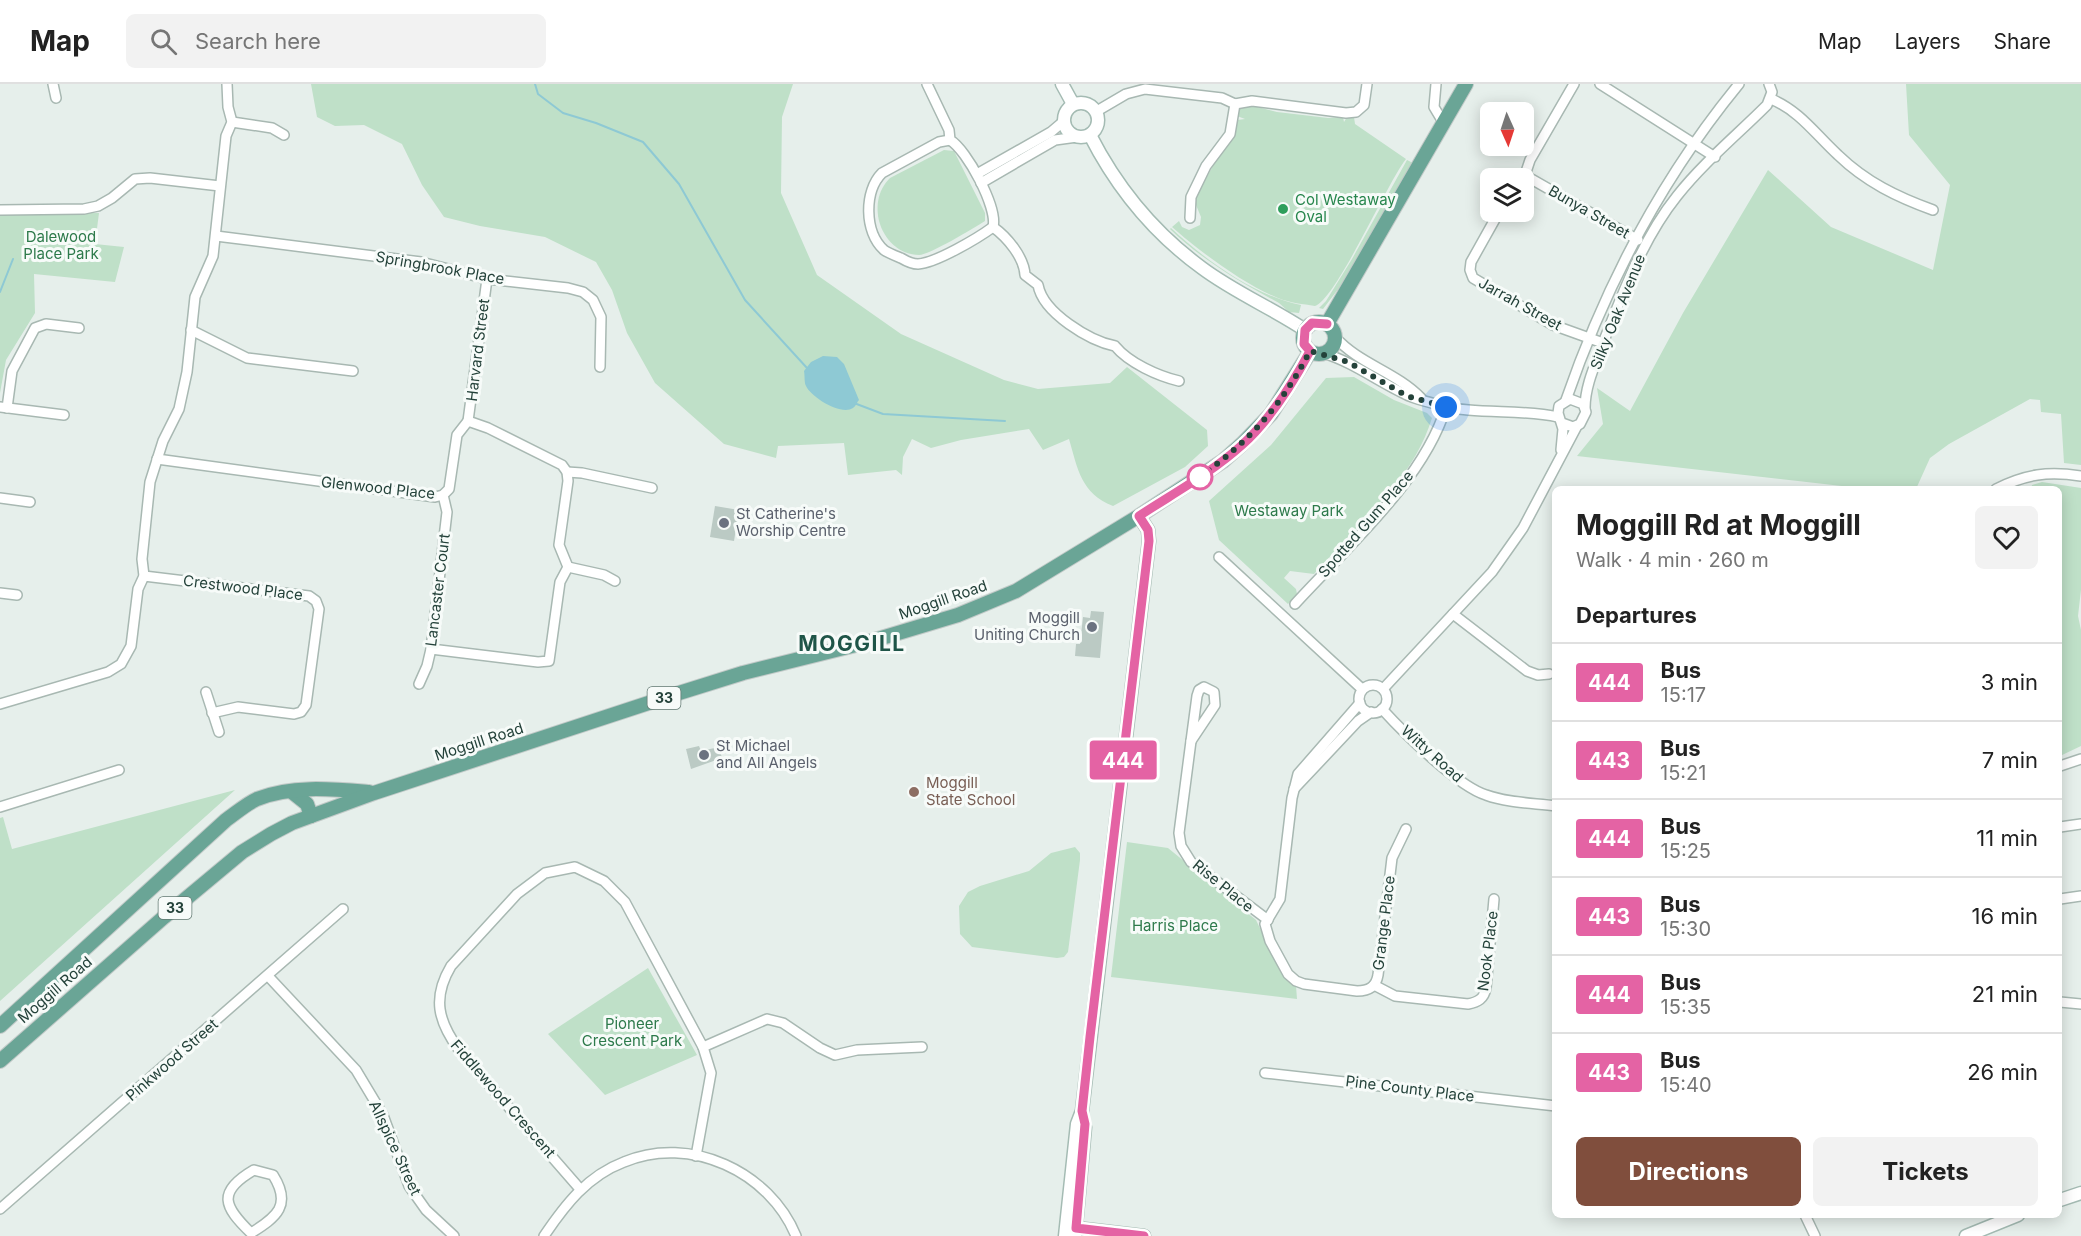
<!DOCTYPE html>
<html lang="en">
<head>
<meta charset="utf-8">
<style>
	body { margin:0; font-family:Inter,sans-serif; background:#f2f2f2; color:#222; height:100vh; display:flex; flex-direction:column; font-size:22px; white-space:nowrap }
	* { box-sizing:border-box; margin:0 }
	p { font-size:20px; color:#767676 }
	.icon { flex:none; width:33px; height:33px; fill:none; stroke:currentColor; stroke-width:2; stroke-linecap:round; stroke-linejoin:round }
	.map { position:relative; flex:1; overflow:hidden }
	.side { position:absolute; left:1552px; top:402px; width:510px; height:732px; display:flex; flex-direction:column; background:#fff; border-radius:9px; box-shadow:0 3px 15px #0003 }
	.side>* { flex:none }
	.badge { padding:0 12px; border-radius:4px; font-size:21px; line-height:39px }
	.needle { width:39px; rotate:177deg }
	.buttons { position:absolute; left:1480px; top:18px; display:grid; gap:12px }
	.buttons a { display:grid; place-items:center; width:54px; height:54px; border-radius:9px; background:#fff; box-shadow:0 3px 15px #0003; font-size:30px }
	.you { position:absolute; width:30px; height:30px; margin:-15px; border:4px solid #fff; border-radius:50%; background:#1a73e8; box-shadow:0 0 0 9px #1a73e833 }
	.map>.badge { position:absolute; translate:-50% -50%; box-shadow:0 0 0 3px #fff }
	h2 { padding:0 24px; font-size:22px; line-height:54px }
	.round { display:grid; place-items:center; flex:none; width:63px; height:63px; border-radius:9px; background:#f2f2f2 }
	.summary { display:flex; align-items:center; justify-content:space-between; height:102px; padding:0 24px }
	h1 { font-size:28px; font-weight:700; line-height:45px }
	.cta { display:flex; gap:12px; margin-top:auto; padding:12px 24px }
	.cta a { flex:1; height:69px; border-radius:9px; background:#804e3d; color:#fff; font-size:24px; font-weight:700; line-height:69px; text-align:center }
	.cta a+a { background:#f2f2f2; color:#222 }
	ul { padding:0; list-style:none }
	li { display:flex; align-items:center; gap:18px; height:78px; padding:0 24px; border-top:2px solid #e0e0e0 }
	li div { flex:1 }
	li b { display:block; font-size:22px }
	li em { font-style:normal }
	li .badge { min-width:66px; font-weight:700; text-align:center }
	header { display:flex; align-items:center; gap:36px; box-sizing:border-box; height:84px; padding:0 30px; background:#fff; border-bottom:2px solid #e0e0e0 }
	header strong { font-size:28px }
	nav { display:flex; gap:33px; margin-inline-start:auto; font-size:21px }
	.search { width:420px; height:54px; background:#f2f2f2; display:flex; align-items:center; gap:15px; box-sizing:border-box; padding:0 21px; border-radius:9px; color:#767676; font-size:22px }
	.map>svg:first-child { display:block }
	.green { fill:#bfe0c8 }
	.water { fill:#8ec9d4 }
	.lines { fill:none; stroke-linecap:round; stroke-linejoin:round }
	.stream { stroke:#8ec9d4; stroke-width:2 }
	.building { fill:#bbcac4 }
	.street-casing { stroke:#a8b8b2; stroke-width:12 }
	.secondary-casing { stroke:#a4bbb3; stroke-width:15 }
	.primary-casing { stroke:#c2cac8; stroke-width:16 }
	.street { stroke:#fff; stroke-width:9 }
	.secondary { stroke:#fff; stroke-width:12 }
	.primary { stroke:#6aa596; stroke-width:14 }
	.line-casing { stroke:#fff; stroke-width:14 }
	.line { stroke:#e463a4; stroke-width:9 }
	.walk { stroke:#24423a; stroke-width:6; stroke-dasharray:0 10.8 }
	.leisure-dot { fill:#2e9e5b; stroke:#f7fbf9; stroke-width:2 }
	.stop-dot { fill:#fff; stroke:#e463a4; stroke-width:3 }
	.worship-dot { fill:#6b7280; stroke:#f7fbf9; stroke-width:2 }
	.education-dot { fill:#8d6e63; stroke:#f7fbf9; stroke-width:2 }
	.labels { text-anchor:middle; stroke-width:6; stroke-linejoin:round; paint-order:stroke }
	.shield { fill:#f7fbf9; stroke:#637a73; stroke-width:1.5 }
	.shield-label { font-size:14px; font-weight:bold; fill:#24423a }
	.leisure-label { font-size:15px; fill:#27864d; stroke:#f7fbf9; text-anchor:start }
	.street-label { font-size:15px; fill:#24423a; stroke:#f7fbf9 }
	.park-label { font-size:15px; fill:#2d7a4b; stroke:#f7fbf9 }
	.worship-label { font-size:15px; fill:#5b616d; stroke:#f7fbf9; text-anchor:start }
	.education-label { font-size:15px; fill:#785e54; stroke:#f7fbf9; text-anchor:start }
	.district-label { font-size:21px; font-weight:bold; letter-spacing:1.5px; fill:#1f5548; stroke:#f7fbf9 }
</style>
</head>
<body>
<header>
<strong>Map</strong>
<div class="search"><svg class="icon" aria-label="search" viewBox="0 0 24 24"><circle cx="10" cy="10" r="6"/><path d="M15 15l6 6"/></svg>Search here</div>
<nav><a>Map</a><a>Layers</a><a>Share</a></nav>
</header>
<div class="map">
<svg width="2081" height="1152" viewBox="0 0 2081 1152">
	<rect width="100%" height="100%" fill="#e6efeb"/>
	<g class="green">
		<path d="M 311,0 L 793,0 L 782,33 L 781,109 L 817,191 L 901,250 L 1004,296 L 1038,305 L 1110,299 L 1127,283 L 1207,346 L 1208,362 L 1185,383 L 1113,422 C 1081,409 1078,386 1069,355 L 1043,366 L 1029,345 L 961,356 L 931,364 L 912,355 L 903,373 L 902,391 L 896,386 L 848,391 L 844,359 L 778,362 L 776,374 L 724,360 L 655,299 L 627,249 L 612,206 L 596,178 L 545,153 L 480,142 L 444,133 L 422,101 L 402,60 L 364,41 L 335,42 L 317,33 Z"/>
		<path d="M 1906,0 L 2081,0 L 2081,381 L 2064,379 L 2061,330 L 2041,328 L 2040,316 L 2030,315 L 1949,360 L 1930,374 L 1916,405 L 1868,405 L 1577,372 L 1603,340 L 1597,304 L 1630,327 L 1683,229 L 1768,86 L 1831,143 L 1933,186 L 1950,101 L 1909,51 Z"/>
		<path d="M 1246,20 L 1277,28 L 1328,34 L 1343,33 L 1344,38 L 1347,33 L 1354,33 L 1355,40 L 1406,75 C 1387,99 1337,214 1315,222 C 1303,220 1290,219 1278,214 C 1245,201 1199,167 1172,143 L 1179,137 L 1182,143 L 1189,146 L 1200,141 L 1201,133 L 1196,121 L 1196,113 L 1215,78 L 1234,53 L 1237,36 L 1245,35 L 1237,32 L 1240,25 Z"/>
		<path d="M 944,66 L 954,67 L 985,129 L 985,137 C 974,144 929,171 919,171 C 881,170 864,119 890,94 Z"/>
		<path d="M 1407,76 L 1413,79 L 1339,204 L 1323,225 L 1319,224 L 1326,217 L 1352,175 Z"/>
		<path d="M 99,129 L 95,160 L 124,163 L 115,198 L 34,190 L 35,229 L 6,276 L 0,309 L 0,130 Z"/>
		<path d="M 1171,144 C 1205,176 1255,212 1301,221 L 1299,229 L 1289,228 L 1279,219 C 1240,198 1202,176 1170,145 Z"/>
		<path d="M 1354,293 L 1394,316 L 1427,329 L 1432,334 C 1424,360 1410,383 1393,404 L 1314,490 L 1290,487 L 1284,494 L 1296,505 L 1297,510 L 1288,520 L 1219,456 L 1209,417 L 1271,361 L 1326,294 Z"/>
		<path d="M 2042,398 L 2081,404 L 2081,506 L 2078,532 L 2081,546 L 2081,662 L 2060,672 L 2060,405 L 2031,405 L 2032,401 Z"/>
		<path d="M 235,706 L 0,917 L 0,734 L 3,733 L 12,765 Z"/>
		<path d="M 1127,758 L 1168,764 L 1256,836 L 1266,857 L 1296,902 L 1297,915 L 1111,893 Z"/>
		<path d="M 1075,763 L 1080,769 L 1080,776 L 1068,868 L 1064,873 L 1057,874 L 972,863 L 960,850 L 959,822 L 968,808 L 980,802 L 1029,787 L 1051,769 Z"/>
		<path d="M 648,884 L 697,971 L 605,1011 L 548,950 Z"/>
	</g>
	<path class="water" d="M 823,272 L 837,273 L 844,280 L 859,316 C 857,318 856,322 853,324 C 841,332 811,313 806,302 C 804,298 805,292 804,287 L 811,278 Z"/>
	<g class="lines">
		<g class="stream">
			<path d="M 535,0 L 538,10 L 563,29 L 596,39 L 643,58 L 679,100 L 745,216 L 807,284"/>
			<path d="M 0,208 L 13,175"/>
			<path d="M 854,319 L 883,330 L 1005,337"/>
		</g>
	</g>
	<g class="building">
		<path d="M 715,422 L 739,426 L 734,457 L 710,453 Z"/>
		<path d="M 1091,527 L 1104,528 L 1100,574 L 1075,572 L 1076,560 L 1080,560 L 1083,533 L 1090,534 Z"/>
		<path d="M 699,662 L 701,667 L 719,663 L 722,674 L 691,685 L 686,665 Z"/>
	</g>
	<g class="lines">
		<defs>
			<g id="street">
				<path d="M 53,0 L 56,14"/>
				<path d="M 927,0 L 949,46 L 950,56 C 967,66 998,124 993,143 C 1007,153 1024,173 1025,191 L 1038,201 C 1043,229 1090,257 1115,262 C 1129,279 1158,292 1179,297"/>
				<path d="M 1436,0 L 1434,23 L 1443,38"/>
				<path d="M 1600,0 L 1715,73"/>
				<path d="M 1771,15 C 1800,27 1816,51 1838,71 C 1866,98 1897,113 1933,126"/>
				<path d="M 1097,27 L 1126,10 L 1145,5 L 1222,14 L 1235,20 L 1252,17 L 1346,29 L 1356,28 L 1364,21 L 1367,0"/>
				<path d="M 232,38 L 272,44 L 284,51"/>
				<path d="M 950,56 L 939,58 L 882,89 C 864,107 864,148 884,166 C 888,169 896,172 901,174 C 906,177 911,180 918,180 C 936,179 978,154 993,143"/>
				<path d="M 977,90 L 1051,48 L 1064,37"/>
				<path d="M 1526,92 L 1638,156"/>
				<path d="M 1524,94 L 1530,76 L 1574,0"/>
				<path d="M 981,99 L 1055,56 L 1077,53"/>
				<path d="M 0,126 L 84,125 L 98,122 L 112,114 L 135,95 L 150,94 L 220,102"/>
				<path d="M 1499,128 L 1471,178 L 1470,186 L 1473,194 L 1553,241 L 1603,259"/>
				<path d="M 1190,134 L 1191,113 L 1206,82 L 1230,50 L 1235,20"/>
				<path d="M 216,152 L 421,178 L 487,195 L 568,204 L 583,208 L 593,216 L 601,233 L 600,283"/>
				<path d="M 191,246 L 247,274 L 353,287"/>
				<path d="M 1335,253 C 1359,280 1396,288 1421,314"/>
				<path d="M 1323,269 C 1353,278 1377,297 1405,310 C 1414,315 1426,317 1435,320 C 1476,332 1518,324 1558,333"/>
				<path d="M 1566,316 C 1606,200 1661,95 1739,0"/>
				<path d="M 0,323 L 64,331"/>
				<path d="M 7,324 L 12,287 L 35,244 L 46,240 L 79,244"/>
				<path d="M 1585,324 C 1585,300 1597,277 1605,254 C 1624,206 1644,153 1677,112 C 1703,79 1737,51 1767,21 L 1772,8 L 1769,0"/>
				<path d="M 468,337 L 487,195"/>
				<path d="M 1561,366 L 1563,345 L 1558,329 L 1559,322 L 1570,315 L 1583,320 L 1586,328 L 1580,340 L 1573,343 L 1562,339"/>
				<path d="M 157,375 L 435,413 L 443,411 L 449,405 L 457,351 L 468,337 L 488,344 L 562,381 L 567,388 L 568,397 L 559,461 L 568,483 L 560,498 L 549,577 L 538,578 L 431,565"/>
				<path d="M 567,388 L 582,389 L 652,404"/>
				<path d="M 1996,405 C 2026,390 2048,387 2081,392"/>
				<path d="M 0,414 L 30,418"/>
				<path d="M 1219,473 L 1362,605"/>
				<path d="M 568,483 L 604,491 L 615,497"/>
				<path d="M 144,492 L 309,512 L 316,517 L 319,525 L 306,621 L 301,628 L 294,630 L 238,623 L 212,629"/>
				<path d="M 0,509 L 17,511"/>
				<path d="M 1295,520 C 1346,464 1424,396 1446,323"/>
				<path d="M 1453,530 L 1527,587 L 1538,591 L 1549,590"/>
				<path d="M 419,600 L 427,582 L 431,565 L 447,428 L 443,411"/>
				<circle cx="1373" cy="615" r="14"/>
				<path d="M 1204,603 L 1214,608 L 1215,621 L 1191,657 L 1197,612 L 1199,606 Z"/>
				<path d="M 1383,605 L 1492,488 L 1523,444 L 1577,342"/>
				<path d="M 206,608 L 219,648"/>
				<path d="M 1360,619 L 1298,690 L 1292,714 L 1280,815 L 1265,840 L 1270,857 L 1288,890 L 1296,897 L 1304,900 L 1357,907 C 1369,907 1376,903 1378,891 L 1392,774 L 1406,745"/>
				<path d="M 0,620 L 108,588 L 121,580 L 131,562 L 138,505 L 144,492 L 142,475 L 150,398 L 163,357 L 179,325 L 187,288 L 195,213 L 213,172 L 226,52 L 232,38 L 228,23 L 227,0"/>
				<path d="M 1382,625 C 1403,648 1457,702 1486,711 C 1508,719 1533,719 1556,722"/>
				<path d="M 1191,657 L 1179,749 L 1181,762 L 1191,778 L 1268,836"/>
				<path d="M 2060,682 L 2081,675"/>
				<path d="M 1294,705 L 1358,637 L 1371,628"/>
				<path d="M 0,723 L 119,686"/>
				<path d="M 2060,743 L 2081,740"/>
				<path d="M 2060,815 L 2081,812"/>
				<path d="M 268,892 L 356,986 L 383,1031 L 409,1102 L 426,1126 L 454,1152"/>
				<path d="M 1374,901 L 1395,912 L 1468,920 C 1478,918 1484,915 1486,904 L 1494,815"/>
				<path d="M 2060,918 L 2081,920"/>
				<path d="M 703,963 L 767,935 L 783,939 L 820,964 L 835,971 L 857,966 L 922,963"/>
				<path d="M 1265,989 L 1556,1022"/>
				<path d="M 254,1086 L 273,1091 C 292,1121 277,1133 251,1149 C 224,1123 216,1108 254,1086 Z"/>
				<path d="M 580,1105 L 459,966 C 438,937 432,914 451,882 L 517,810 L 545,789 L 575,783 L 604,797 L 625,818 L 703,963 L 711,989 L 696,1072"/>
				<path d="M 0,1125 L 343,825"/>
				<path d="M 1805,1131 L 1815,1152"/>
				<path d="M 544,1152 C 565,1121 587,1092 624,1078 C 690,1050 770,1088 796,1152"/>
			</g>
			<g id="secondary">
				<path d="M 1062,0 L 1073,20"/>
				<circle cx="1081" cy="36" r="17"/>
				<path d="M 1090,51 C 1117,104 1154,149 1202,184 C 1234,208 1272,224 1305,246"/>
				<path d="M 2060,1116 L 2081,1109"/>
				<path d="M 1068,1143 L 1144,1152"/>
				<path d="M 1065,1152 L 1077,1040 L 1082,1027 L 1149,457 L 1148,446 L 1139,432"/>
				<path d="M 1075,1152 L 1085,1043"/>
				<path d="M 1966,1152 L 2018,1131"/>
			</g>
			<g id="primary">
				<circle cx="1319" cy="254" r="16"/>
				<path d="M 1327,240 L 1466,0"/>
				<path d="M 292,708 L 307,720 L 311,732"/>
				<path d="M 0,942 L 226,736 C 236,729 246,720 257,715 C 291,701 333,705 369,708"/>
				<path d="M 0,977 L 164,833 L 242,768 L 271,750 L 292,739 L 374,709 L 679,609 L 743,589 L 868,558 L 958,531 L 1016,507 L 1139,432 L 1223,377 L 1242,360 L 1271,330 L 1310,268"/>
			</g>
		</defs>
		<use href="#street" class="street-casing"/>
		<use href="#secondary" class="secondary-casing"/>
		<use href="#primary" class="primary-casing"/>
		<use href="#street" class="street"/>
		<use href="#secondary" class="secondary"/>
		<use href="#primary" class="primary"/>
	</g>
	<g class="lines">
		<defs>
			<path id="line" d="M 1144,1152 L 1076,1144 L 1085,1040 L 1082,1027 L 1090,953 L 1149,457 L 1148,446 L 1139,432 C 1174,409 1211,389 1242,361 C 1271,335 1292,301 1310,267 L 1304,260 L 1305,246 L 1312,239 L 1327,240"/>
		</defs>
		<use href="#line" class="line-casing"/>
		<use href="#line" class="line"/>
		<path class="walk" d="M 1200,393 C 1251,355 1280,324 1310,267 L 1348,278 L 1407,312 L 1446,323"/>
	</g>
	<circle class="leisure-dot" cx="1283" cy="125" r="6"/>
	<circle class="stop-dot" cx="1200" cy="393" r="12"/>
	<g class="worship-dot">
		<circle cx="724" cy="439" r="6"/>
		<circle cx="1092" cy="543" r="6"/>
		<circle cx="704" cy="671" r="6"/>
	</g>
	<circle class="education-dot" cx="914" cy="708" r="6"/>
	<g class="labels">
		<g class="shield">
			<rect x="647.5" y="603" width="33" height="22" rx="4.5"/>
			<rect x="158.5" y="813" width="33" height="22" rx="4.5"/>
		</g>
		<g class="shield-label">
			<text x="664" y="619">33</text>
			<text x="175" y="829">33</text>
		</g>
		<g class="leisure-label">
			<text x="1295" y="121">Col Westaway<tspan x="1295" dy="17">Oval</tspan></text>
		</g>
		<g class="street-label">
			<text transform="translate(1589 128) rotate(30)" y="5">Bunya Street</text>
			<text transform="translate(440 184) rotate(10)" y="5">Springbrook Place</text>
			<text transform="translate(1520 220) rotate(29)" y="5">Jarrah Street</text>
			<text transform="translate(1618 228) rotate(-68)" y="5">Silky Oak Avenue</text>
			<text transform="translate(478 266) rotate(-83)" y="5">Harvard Street</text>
			<text transform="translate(378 404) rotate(6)" y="5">Glenwood Place</text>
			<text transform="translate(1366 440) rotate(-49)" y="5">Spotted Gum Place</text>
			<text transform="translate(243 504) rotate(7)" y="5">Crestwood Place</text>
			<text transform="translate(438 506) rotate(-83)" y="5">Lancaster Court</text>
			<text transform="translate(943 516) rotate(-19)" y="5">Moggill Road</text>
			<text transform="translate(479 658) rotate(-18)" y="5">Moggill Road</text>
			<text transform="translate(1432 670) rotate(42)" y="5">Witty Road</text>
			<text transform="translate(1223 802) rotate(39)" y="5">Rise Place</text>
			<text transform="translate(1384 839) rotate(-83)" y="5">Grange Place</text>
			<text transform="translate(1488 867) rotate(-83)" y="5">Nook Place</text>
			<text transform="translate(55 906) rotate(-41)" y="5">Moggill Road</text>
			<text transform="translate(172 976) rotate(-41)" y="5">Pinkwood Street</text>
			<text transform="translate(1410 1005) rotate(7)" y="5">Pine County Place</text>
			<text transform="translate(503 1015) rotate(49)" y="5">Fiddlewood Crescent</text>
			<text transform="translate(395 1064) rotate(65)" y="5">Allspice Street</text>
		</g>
		<g class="park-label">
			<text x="61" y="158">Dalewood<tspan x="61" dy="17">Place Park</tspan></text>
			<text x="1289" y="432">Westaway Park</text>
			<text x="1175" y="847">Harris Place</text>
			<text x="632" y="945">Pioneer<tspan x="632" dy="17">Crescent Park</tspan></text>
		</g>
		<g class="worship-label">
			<text x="736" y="435">St Catherine's<tspan x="736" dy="17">Worship Centre</tspan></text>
			<text x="1080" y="539" text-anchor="end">Moggill<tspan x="1080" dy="17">Uniting Church</tspan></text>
			<text x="716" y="667">St Michael<tspan x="716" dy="17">and All Angels</tspan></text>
		</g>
		<g class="education-label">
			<text x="926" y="704">Moggill<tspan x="926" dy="17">State School</tspan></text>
		</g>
		<g class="district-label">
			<text x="852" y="567">MOGGILL</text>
		</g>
	</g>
</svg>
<div class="buttons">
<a><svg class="needle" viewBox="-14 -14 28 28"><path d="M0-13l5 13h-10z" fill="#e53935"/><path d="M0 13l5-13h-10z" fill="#767676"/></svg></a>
<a><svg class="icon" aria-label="layers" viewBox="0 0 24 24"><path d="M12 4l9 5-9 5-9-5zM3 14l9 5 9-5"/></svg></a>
</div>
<div class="you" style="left:1446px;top:323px"></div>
<b class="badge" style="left:1123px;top:676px;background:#e463a4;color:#fff">444</b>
<section class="side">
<div class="summary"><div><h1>Moggill Rd at Moggill</h1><p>Walk · 4 min · 260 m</p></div><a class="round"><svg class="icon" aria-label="heart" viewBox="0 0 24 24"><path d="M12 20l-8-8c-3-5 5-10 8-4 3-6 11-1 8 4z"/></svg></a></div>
<h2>Departures</h2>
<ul>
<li><span class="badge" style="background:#e463a4;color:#fff">444</span><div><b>Bus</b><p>15:17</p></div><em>3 min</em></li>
<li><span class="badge" style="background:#e463a4;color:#fff">443</span><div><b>Bus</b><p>15:21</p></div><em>7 min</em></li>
<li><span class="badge" style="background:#e463a4;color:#fff">444</span><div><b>Bus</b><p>15:25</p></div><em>11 min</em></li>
<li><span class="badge" style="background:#e463a4;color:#fff">443</span><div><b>Bus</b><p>15:30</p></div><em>16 min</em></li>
<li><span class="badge" style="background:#e463a4;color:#fff">444</span><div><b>Bus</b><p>15:35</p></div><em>21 min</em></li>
<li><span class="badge" style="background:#e463a4;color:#fff">443</span><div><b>Bus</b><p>15:40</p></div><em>26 min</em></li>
</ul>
<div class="cta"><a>Directions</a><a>Tickets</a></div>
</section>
</div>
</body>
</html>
